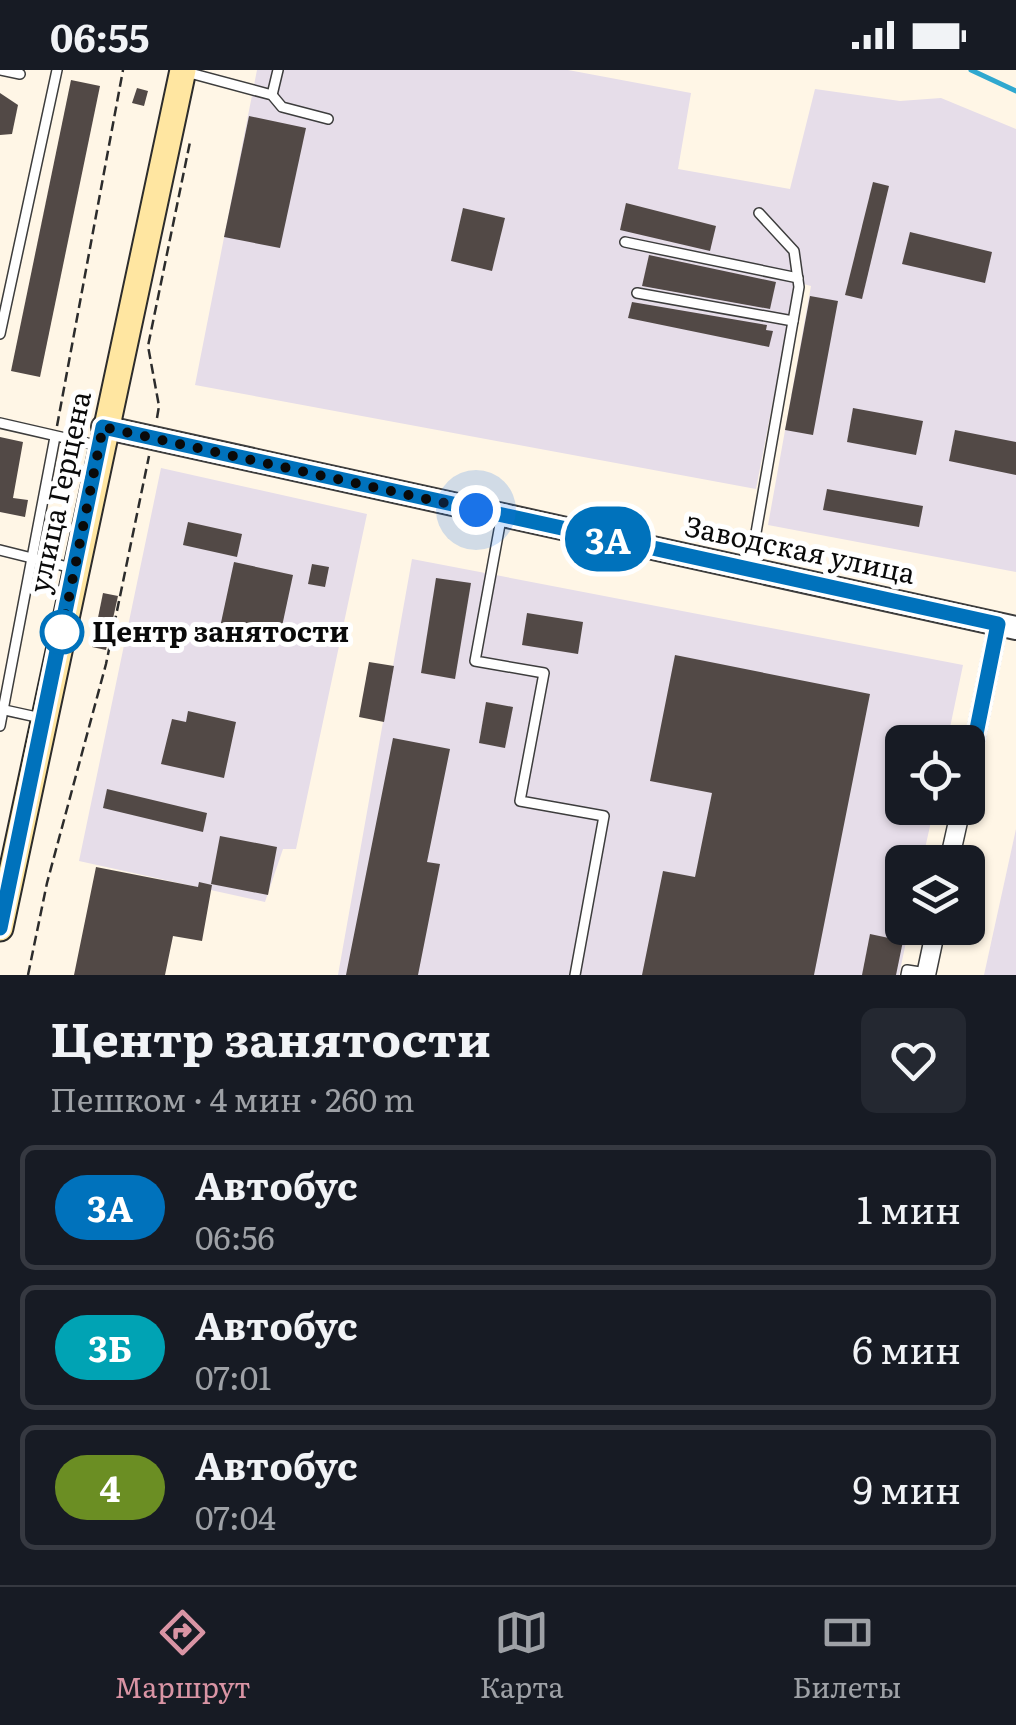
<!DOCTYPE html>
<html lang="ru">
<head>
<meta charset="utf-8">
<style>
	body { margin:0; font-family:Literata,serif; background:#242831; color:#f1f3f6; height:100vh; display:flex; flex-direction:column; font-size:38px; white-space:nowrap }
	* { box-sizing:border-box; margin:0 }
	p { font-size:32px; color:#9ea1a6 }
	.icon { flex:none; width:55px; height:55px; fill:none; stroke:currentColor; stroke-width:2; stroke-linecap:round; stroke-linejoin:round }
	.map { position:relative; height:905px; overflow:hidden }
	.side { display:flex; flex-direction:column; background:#171b24; flex:1 }
	.side>* { flex:none }
	.badge { padding:0 20px; border-radius:32px; font-size:35px; line-height:65px }
	.fabs { position:absolute; left:885px; top:655px; display:grid; gap:20px }
	.fabs a { display:grid; place-items:center; width:100px; height:100px; border-radius:15px; background:#171b24; box-shadow:0 2px 8px #0004; font-size:50px }
	.you { position:absolute; width:50px; height:50px; margin:-25px; border:8px solid #fff; border-radius:50%; background:#1a73e8; box-shadow:0 0 0 15px #1a73e833 }
	.map>.badge { position:absolute; translate:-50% -50%; box-shadow:0 0 0 5px #fff }
	.round { display:grid; place-items:center; flex:none; width:105px; height:105px; border-radius:15px; background:#242831 }
	.head { display:flex; align-items:center; justify-content:space-between; height:170px; padding:0 50px }
	h1 { font-size:48px; font-weight:700; line-height:75px }
	ul { padding:0; list-style:none }
	li { display:flex; align-items:center; gap:30px; height:125px; margin:0 20px 15px; padding:0 30px; border:5px solid #363941; border-radius:15px }
	li div { flex:1 }
	li b { display:block; font-size:38px }
	li em { font-style:normal }
	li .badge { min-width:110px; font-weight:700; text-align:center }
	.status { display:flex; justify-content:space-between; align-items:center; height:70px; padding:0 50px; background:#171b24; direction:ltr }
	.status svg { height:28px; fill:currentColor }
	.dock { display:flex; justify-content:space-around; align-items:center; height:140px; border-top:2px solid #363941; background:#171b24; font-size:28px; color:#9ea1a6 }
	.dock a { display:grid; justify-items:center; gap:5px }
	.dock .active { color:#d994a4 }
	.map>svg:first-child { display:block }
	.industrial { fill:#e6dde9 }
	.lines { fill:none; stroke-linecap:round; stroke-linejoin:round }
	.stream { stroke:#30a8cf; stroke-width:5 }
	.building { fill:#524946 }
	.service-casing { stroke:#3d3d3d; stroke-width:12 }
	.minor-casing { stroke:#3d3d3d; stroke-width:21 }
	.tertiary-casing { stroke:#3d3d3d; stroke-width:26 }
	.secondary-casing { stroke:#2c2c2c; stroke-width:29 }
	.path { stroke:#2c2c2c; stroke-width:2.5; stroke-dasharray:10 5; stroke-linecap:butt }
	.service { stroke:#fff; stroke-width:9 }
	.minor { stroke:#fff; stroke-width:18 }
	.tertiary { stroke:#fff; stroke-width:22 }
	.secondary { stroke:#ffe6a1; stroke-width:25 }
	.line-casing { stroke:#fff; stroke-width:22 }
	.line { stroke:#0072bc; stroke-width:15 }
	.walk { stroke:#0a0a0a; stroke-width:10; stroke-dasharray:0 18 }
	.stop-dot { fill:#fff; stroke:#0072bc; stroke-width:5 }
	.labels { text-anchor:middle; stroke-width:10; stroke-linejoin:round; paint-order:stroke }
	.street-label { font-size:28px; fill:#0a0a0a; stroke:#fff }
	.stop-label { font-size:28px; font-weight:bold; fill:#0a0a0a; stroke:#fff; text-anchor:start }
</style>
</head>
<body>
<div class="status"><b>06:55</b><svg viewBox="0 0 49 12"><path d="M0 12V9h3v3zM5 12V6h3v6zM10 12V3h3v9zM15 12V0h3v12zM26 1h20v11H26zM47 4h2v5h-2z"/></svg></div>
<div class="map">
<svg width="1016" height="905" viewBox="0 0 1016 905">
	<rect width="100%" height="100%" fill="#fff6e6"/>
	<g class="industrial">
		<path d="M 257,0 L 568,0 L 691,23 L 678,99 L 790,119 L 815,19 L 900,31 L 941,28 L 1016,59 L 1016,502 L 768,455 L 811,216 L 796,212 L 756,419 L 195,315 Z"/>
		<path d="M 161,398 L 367,444 L 296,779 L 283,779 L 265,832 L 79,791 Z"/>
		<path d="M 412,489 L 963,595 L 947,672 L 902,672 L 902,738 L 934,738 L 922,792 L 902,792 L 902,858 L 909,858 L 899,905 L 338,905 Z"/>
		<path d="M 1016,759 L 1016,905 L 984,905 Z"/>
	</g>
	<g class="lines">
		<path class="stream" d="M 971,0 L 1016,21"/>
	</g>
	<g class="building">
		<path d="M 71,10 L 100,16 L 40,307 L 11,301 Z"/>
		<path d="M 137,18 L 148,21 L 144,36 L 132,33 Z"/>
		<path d="M 0,23 L 18,35 L 12,64 L 0,65 Z"/>
		<path d="M 249,46 L 306,58 L 280,178 L 224,167 Z"/>
		<path d="M 873,112 L 889,116 L 862,229 L 845,225 Z"/>
		<path d="M 626,133 L 716,156 L 710,181 L 620,160 Z"/>
		<path d="M 463,138 L 505,148 L 492,201 L 451,191 Z"/>
		<path d="M 910,162 L 992,182 L 985,213 L 902,194 Z"/>
		<path d="M 649,185 L 776,212 L 770,239 L 642,216 Z"/>
		<path d="M 810,226 L 838,231 L 813,365 L 785,360 Z"/>
		<path d="M 632,232 L 767,255 L 766,260 L 773,261 L 769,277 L 628,248 Z"/>
		<path d="M 853,338 L 923,351 L 916,385 L 847,372 Z"/>
		<path d="M 955,360 L 1016,372 L 1016,405 L 949,391 Z"/>
		<path d="M 0,367 L 23,372 L 13,428 L 28,430 L 25,447 L 0,442 Z"/>
		<path d="M 827,419 L 923,436 L 919,457 L 823,440 Z"/>
		<path d="M 188,452 L 242,464 L 237,487 L 183,475 Z"/>
		<path d="M 234,492 L 293,505 L 278,575 L 219,562 Z"/>
		<path d="M 312,494 L 329,497 L 325,517 L 308,514 Z"/>
		<path d="M 436,508 L 471,513 L 455,609 L 421,603 Z"/>
		<path d="M 103,523 L 118,526 L 106,580 L 92,577 Z"/>
		<path d="M 527,543 L 583,552 L 578,584 L 522,575 Z"/>
		<path d="M 675,585 L 870,624 L 814,905 L 642,905 L 663,801 L 695,807 L 712,723 L 650,711 Z"/>
		<path d="M 369,592 L 394,596 L 384,652 L 359,647 Z"/>
		<path d="M 486,632 L 513,637 L 505,678 L 479,673 Z"/>
		<path d="M 188,641 L 236,652 L 224,708 L 161,694 L 172,649 L 186,652 Z"/>
		<path d="M 393,668 L 450,679 L 427,792 L 440,794 L 418,905 L 346,905 Z"/>
		<path d="M 107,719 L 207,743 L 203,762 L 103,738 Z"/>
		<path d="M 220,766 L 277,777 L 268,825 L 211,814 Z"/>
		<path d="M 96,797 L 198,817 L 199,812 L 212,815 L 202,871 L 173,866 L 165,905 L 74,905 Z"/>
		<path d="M 870,864 L 903,871 L 896,905 L 862,905 Z"/>
	</g>
	<g class="lines">
		<defs>
			<g id="service">
				<path d="M 0,0 L 20,4"/>
				<path d="M 186,2 L 272,25 L 282,37 L 328,49"/>
				<path d="M 272,25 L 278,0"/>
				<path d="M 625,172 L 798,208"/>
				<path d="M 637,223 L 793,251"/>
				<path d="M 0,264 L 57,0"/>
				<path d="M 0,353 L 100,376"/>
				<path d="M 501,449 L 475,591 L 544,603 L 520,731 L 604,746 L 575,905"/>
				<path d="M 0,480 L 72,498"/>
				<path d="M 750,497 L 799,217 L 794,181 L 759,143"/>
				<path d="M 0,639 L 41,648"/>
				<path d="M 0,656 L 55,367"/>
				<path d="M 906,905 L 907,900 L 927,903"/>
			</g>
			<g id="minor">
				<path d="M 968,704 L 998,554"/>
				<path d="M 949,792 L 961,738"/>
				<path d="M 926,905 L 936,858"/>
			</g>
			<path id="tertiary" d="M 103,357 L 1016,558"/>
			<path id="secondary" d="M 0,858 L 183,0"/>
		</defs>
		<use href="#service" class="service-casing"/>
		<use href="#minor" class="minor-casing"/>
		<use href="#tertiary" class="tertiary-casing"/>
		<use href="#secondary" class="secondary-casing"/>
		<g class="path">
			<path d="M 157,348 L 159,336 L 148,276 L 190,72"/>
			<path d="M 57,356 L 123,0"/>
			<path d="M 28,905 L 47,813 L 106,594 L 149,386"/>
		</g>
		<use href="#service" class="service"/>
		<use href="#minor" class="minor"/>
		<use href="#tertiary" class="tertiary"/>
		<use href="#secondary" class="secondary"/>
	</g>
	<g class="lines">
		<defs>
			<path id="line" d="M 0,858 L 103,357 L 998,554 L 968,704"/>
		</defs>
		<use href="#line" class="line-casing"/>
		<use href="#line" class="line"/>
		<path class="walk" d="M 62,562 L 103,357 L 476,440"/>
	</g>
	<circle class="stop-dot" cx="62" cy="562" r="20"/>
	<g class="labels">
		<g class="street-label">
			<text transform="translate(60 422) rotate(-78)" y="10">улица Герцена</text>
			<text transform="translate(800 480) rotate(12)" y="10">Заводская улица</text>
		</g>
		<g class="stop-label">
			<text x="92" y="572">Центр занятости</text>
		</g>
	</g>
</svg>
<div class="fabs">
<a><svg class="icon" aria-label="locate" viewBox="0 0 24 24"><circle cx="12" cy="12" r="6"/><path d="M12 2v4M12 18v4M2 12h4M18 12h4"/></svg></a>
<a><svg class="icon" aria-label="layers" viewBox="0 0 24 24"><path d="M12 4l9 5-9 5-9-5zM3 14l9 5 9-5"/></svg></a>
</div>
<div class="you" style="left:476px;top:440px"></div>
<b class="badge" style="left:608px;top:469px;background:#0072bc;color:#fff">3А</b>
</div>
<section class="side">
<div class="head"><div><h1>Центр занятости</h1><p>Пешком · 4 мин · 260 m</p></div><a class="round"><svg class="icon" aria-label="heart" viewBox="0 0 24 24"><path d="M12 20l-8-8c-3-5 5-10 8-4 3-6 11-1 8 4z"/></svg></a></div>
<ul>
<li><span class="badge" style="background:#0072bc;color:#fff">3А</span><div><b>Автобус</b><p>06:56</p></div><em>1 мин</em></li>
<li><span class="badge" style="background:#00a3b4;color:#fff">3Б</span><div><b>Автобус</b><p>07:01</p></div><em>6 мин</em></li>
<li><span class="badge" style="background:#6b8e23;color:#fff">4</span><div><b>Автобус</b><p>07:04</p></div><em>9 мин</em></li>
</ul>
</section>
<nav class="dock">
<a class="active"><svg class="icon" aria-label="directions" viewBox="0 0 24 24"><path d="M12 3l9 9-9 9-9-9zM9 14v-3h6M13 9l2 2-2 2"/></svg>Маршрут</a>
<a><svg class="icon" aria-label="map" viewBox="0 0 24 24"><path d="M3 6l6-2 6 2 6-2v14l-6 2-6-2-6 2zM9 4v14M15 6v14"/></svg>Карта</a>
<a><svg class="icon" aria-label="tickets" viewBox="0 0 24 24"><path d="M3 7h18v10H3zM15 7v10"/></svg>Билеты</a>
</nav>
</body>
</html>
